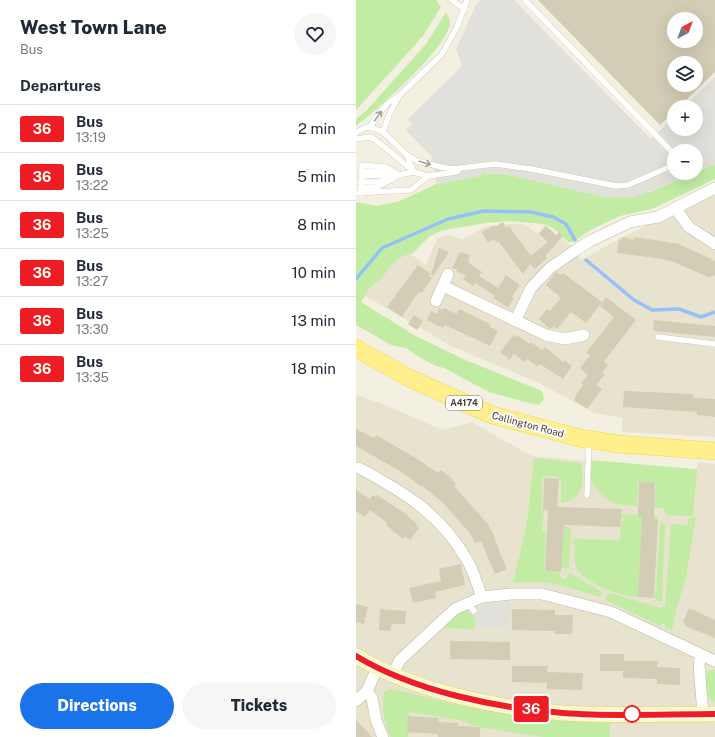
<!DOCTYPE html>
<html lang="en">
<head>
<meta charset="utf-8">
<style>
	body { margin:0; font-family:"Public Sans",sans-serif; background:#f6f6f7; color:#1f2937; height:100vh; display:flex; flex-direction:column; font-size:15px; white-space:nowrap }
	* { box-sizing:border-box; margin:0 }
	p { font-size:13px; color:#747a83 }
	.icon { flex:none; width:22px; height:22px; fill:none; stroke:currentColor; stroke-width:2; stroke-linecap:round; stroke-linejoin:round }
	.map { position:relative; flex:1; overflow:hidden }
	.side { display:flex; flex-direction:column; background:#fff; width:356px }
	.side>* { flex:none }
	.badge { padding:0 8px; border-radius:3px; font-size:14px; line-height:26px }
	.needle { width:26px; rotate:41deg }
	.buttons { position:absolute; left:311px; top:12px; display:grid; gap:8px }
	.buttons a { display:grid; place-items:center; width:36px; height:36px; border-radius:50%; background:#fff; box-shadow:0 4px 16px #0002; font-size:20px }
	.map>.badge { position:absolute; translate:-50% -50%; box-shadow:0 0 0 2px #fff }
	h2 { padding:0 20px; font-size:15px; line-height:36px }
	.round { display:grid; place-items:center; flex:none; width:42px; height:42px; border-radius:21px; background:#f6f6f7 }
	.overview { display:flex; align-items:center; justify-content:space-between; height:68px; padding:0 20px }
	h1 { font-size:19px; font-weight:800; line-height:30px }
	.cta { display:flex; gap:8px; margin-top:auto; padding:8px 20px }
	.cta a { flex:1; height:46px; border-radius:24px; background:#1a73e8; color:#fff; font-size:16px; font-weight:800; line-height:46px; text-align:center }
	.cta a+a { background:#f6f6f7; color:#1f2937 }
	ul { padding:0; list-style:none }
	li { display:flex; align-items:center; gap:12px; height:48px; padding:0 20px; border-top:1px solid #e0e1e3 }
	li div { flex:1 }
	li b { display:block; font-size:15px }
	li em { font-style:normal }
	li .badge { min-width:44px; font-weight:700; text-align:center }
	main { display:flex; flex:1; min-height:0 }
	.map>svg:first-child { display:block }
	.residential { fill:#e7e3ce }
	.green { fill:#c2eca4 }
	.parking { fill:#e2e0da }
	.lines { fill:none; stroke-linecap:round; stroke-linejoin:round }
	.stream { stroke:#95c1f8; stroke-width:3.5 }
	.building { fill:#d4cdb5; fill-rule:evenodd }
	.service-casing { stroke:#beb9a3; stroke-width:6 }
	.minor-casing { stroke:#beb9a3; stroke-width:12 }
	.secondary-casing { stroke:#d8cf8b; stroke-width:16 }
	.primary-casing { stroke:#f0d751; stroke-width:18 }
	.service { stroke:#fff; stroke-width:5.5 }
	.minor { stroke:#fff; stroke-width:11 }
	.secondary { stroke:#fff8be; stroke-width:15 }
	.primary { stroke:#ffef8d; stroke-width:17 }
	.oneway { stroke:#a29f98 }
	.line-casing { stroke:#fff; stroke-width:9 }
	.line { stroke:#ee1d23; stroke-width:6 }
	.stop-dot { fill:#fff; stroke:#ee1d23; stroke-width:2 }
	.labels { text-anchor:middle; stroke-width:4; stroke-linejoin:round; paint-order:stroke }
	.shield { fill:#fff; stroke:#7c796f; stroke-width:1 }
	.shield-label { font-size:9px; font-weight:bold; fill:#443f31 }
	.street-label { font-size:10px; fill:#443f31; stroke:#fff }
</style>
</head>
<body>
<main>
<section class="side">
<div class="overview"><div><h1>West Town Lane</h1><p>Bus</p></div><a class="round"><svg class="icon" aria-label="heart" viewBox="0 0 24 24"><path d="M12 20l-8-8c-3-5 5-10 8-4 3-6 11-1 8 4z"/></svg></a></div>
<h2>Departures</h2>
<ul>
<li><span class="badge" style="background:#ee1d23;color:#fff">36</span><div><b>Bus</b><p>13:19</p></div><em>2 min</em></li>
<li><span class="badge" style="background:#ee1d23;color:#fff">36</span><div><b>Bus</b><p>13:22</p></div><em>5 min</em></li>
<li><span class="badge" style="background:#ee1d23;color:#fff">36</span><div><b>Bus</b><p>13:25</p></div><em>8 min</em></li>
<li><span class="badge" style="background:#ee1d23;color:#fff">36</span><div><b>Bus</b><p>13:27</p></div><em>10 min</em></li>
<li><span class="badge" style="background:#ee1d23;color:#fff">36</span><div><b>Bus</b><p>13:30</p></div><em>13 min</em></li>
<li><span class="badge" style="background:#ee1d23;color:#fff">36</span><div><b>Bus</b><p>13:35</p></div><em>18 min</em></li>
</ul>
<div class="cta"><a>Directions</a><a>Tickets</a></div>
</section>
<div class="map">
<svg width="359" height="737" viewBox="0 0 359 737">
	<rect width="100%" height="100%" fill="#f3f0e1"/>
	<g class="residential">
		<path d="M 359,193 L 359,437 L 266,432 L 266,418 L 238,413 L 185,384 L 95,346 L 1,291 L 43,246 L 70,265 L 81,239 L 91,235 L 108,239 L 128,227 L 153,224 L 168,224 L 181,233 L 189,225 L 216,247 L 225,260 L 266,237 Z"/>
		<path d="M 0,395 L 30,405 L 86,430 L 116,422 L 176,456 L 340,471 L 342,462 L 359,464 L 359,737 L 0,737 Z"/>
	</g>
	<g class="green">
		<path d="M 0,0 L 80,0 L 85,7 L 67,36 L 0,110 Z"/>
		<path d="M 90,12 C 92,16 94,19 94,23 C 90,50 22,109 0,126 L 0,119 L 10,111 L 70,44 Z"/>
		<path d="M 359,164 L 359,179 L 296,209 L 264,216 L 234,230 L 218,242 L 212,242 L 198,229 L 188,224 L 154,221 L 130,223 L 88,230 L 74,236 L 57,253 L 47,256 L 37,263 L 25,279 L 15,286 L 5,302 L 58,335 L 107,359 L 186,391 L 188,399 L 183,405 L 177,404 L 133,392 L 88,368 L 80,366 L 63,357 L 50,348 L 35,345 L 0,325 L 0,202 L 21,206 L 44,201 L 80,184 L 122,176 L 127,173 L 150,174 L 249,197 L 294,192 Z"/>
		<path d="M 178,458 L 225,463 C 228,483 228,499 205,503 L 205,480 L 202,477 L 190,476 L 186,478 L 186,510 L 188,511 L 186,532 L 190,532 L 188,570 L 203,573 L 206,580 L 210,579 L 214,573 L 246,592 L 244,597 L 203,585 L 186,582 L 157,583 L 171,522 Z"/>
		<path d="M 235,460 L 339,469 L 341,470 L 337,516 L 310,515 L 308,511 L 308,508 L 298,507 L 300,483 L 282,482 L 281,507 C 274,504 267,506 259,503 C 249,500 236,487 234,476 C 234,471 235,465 235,460 Z"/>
		<path d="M 265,514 L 301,516 L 302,520 L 286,519 L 282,597 C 260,595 238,586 221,571 L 218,559 L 219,544 L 216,543 L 217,539 L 264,540 L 265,521 L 269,521 L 269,519 L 266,518 Z"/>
		<path d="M 340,517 L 330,577 L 320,610 L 316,631 L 309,627 L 309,624 L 305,623 L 305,626 L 249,600 L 251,594 L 254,593 L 305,608 L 309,606 L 315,524 L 331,525 L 333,518 Z"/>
		<path d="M 304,523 L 309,524 L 306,601 L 299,601 L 298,600 L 304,600 L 298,598 L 298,593 L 300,593 Z"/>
		<path d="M 208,526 L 215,528 L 213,568 L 207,568 L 205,566 Z"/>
		<path d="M 108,607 L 119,618 L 119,629 L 84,628 Z"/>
		<path d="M 354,670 L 359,670 L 359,702 C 348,697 345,678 354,670 Z"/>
		<path d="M 35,689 L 103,705 L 173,718 L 254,723 L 254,737 L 187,737 L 124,727 L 103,720 L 53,712 L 52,737 L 35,737 C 28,723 25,708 28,692 Z"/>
	</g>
	<g class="parking">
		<path d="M 125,0 L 158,0 L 295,139 L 318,117 L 318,129 L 340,129 L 340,107 L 328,107 L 359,77 L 359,164 L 340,172 L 340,151 L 318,151 L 318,173 L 339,173 L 277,198 L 249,197 L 150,174 L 127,173 L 122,176 L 80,184 L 76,157 L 50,130 L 56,124 L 51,120 L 106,66 L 100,49 L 120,5 Z"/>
		<path d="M 120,603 L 121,609 L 128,610 L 128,603 L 154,603 L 153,629 L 120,628 L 119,617 L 109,607 Z"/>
	</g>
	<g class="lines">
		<g class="stream">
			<path d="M 230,260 L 278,300 L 296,310 L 323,309 L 345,317 L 359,312"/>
			<path d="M 0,279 L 26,248 L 92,219 L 128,211 L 175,212 L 197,217 L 210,224 L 219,240"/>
		</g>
	</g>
	<g class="building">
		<path d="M 182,0 L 359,0 L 359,72 L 323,107 L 318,107 L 318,112 L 304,125 ZM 318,19 L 340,19 L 340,41 L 318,41 ZM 318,63 L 340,63 L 340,85 L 318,85 Z"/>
		<path d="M 147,222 L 150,228 L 153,226 L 175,256 L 192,242 L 183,234 L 190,226 L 200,235 L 204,232 L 207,236 L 189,256 L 191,258 L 179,269 L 174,264 L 167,274 L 142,241 L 140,243 L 138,239 L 132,243 L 126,232 L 138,225 L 139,227 Z"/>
		<path d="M 266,237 L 278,240 L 279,237 L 323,244 L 359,261 L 359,276 L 356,275 L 354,278 L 318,262 L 307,259 L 261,253 L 263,239 L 266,240 Z"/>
		<path d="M 83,248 L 93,252 L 77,276 L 75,274 Z"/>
		<path d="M 104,252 L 114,255 L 112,262 L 126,272 L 123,276 L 142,288 L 150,275 L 164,285 L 156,297 L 158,298 L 152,307 L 137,298 L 139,296 L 119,283 L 117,286 L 107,279 L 110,275 L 101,272 L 101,270 L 96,268 Z"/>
		<path d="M 62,265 L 75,274 L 73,276 L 76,278 L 66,293 L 64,292 L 61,294 L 46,317 L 31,307 Z"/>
		<path d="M 200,272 L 204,275 L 207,273 L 246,302 L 230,323 L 215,312 L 201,329 L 198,326 L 194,329 L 183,319 L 191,309 L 194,311 L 205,298 L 190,285 Z"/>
		<path d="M 250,297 L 280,320 L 250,359 L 248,361 L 252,365 L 246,373 L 249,375 L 240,385 L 246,389 L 231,409 L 218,400 L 220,397 L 219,396 L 227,385 L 225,383 L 232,375 L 224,368 L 234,355 L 230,353 L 258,317 L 244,306 Z"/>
		<path d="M 83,308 L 87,310 L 88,308 L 101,314 L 103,309 L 134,324 L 133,326 L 142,331 L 134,346 L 89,325 L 87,328 L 71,320 L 75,311 L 81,314 Z"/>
		<path d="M 58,315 L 67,321 L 61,330 L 52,324 Z"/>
		<path d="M 298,320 L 359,326 L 359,337 L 297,331 Z"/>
		<path d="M 158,335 L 161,338 L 162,335 L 173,344 L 175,342 L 186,350 L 189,347 L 207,362 L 208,360 L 216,366 L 207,379 L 184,364 L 182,367 L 171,359 L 168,362 L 158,354 L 154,360 L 144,352 Z"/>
		<path d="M 268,391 L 337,394 L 337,398 L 359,399 L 359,417 L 341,415 L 341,412 L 267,407 Z"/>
		<path d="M 0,429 L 18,438 L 20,435 L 63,460 L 82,473 L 85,470 L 93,476 L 100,484 L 98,486 L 132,524 L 139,537 L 138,538 L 151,569 L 139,574 L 125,541 L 119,543 L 114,533 L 86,502 L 67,486 L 66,487 L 44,471 L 0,446 Z"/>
		<path d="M 188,478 L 203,479 L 201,507 L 266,509 L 264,527 L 208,525 L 205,572 L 189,571 L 192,510 L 187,510 Z"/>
		<path d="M 283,482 L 299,483 L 298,520 L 302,520 L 298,598 L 282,597 L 286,516 L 282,516 Z"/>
		<path d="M 0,490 L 14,499 L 17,495 L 20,497 L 21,495 L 50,514 L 61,524 L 60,525 L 63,528 L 54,540 L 49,536 L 47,539 L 30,525 L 31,523 L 14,510 L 9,517 L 0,511 Z"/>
		<path d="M 105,564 L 109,585 L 79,592 L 80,598 L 57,603 L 53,588 L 85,581 L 83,569 Z"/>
		<path d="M 0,604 L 12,607 L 8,624 L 0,622 Z"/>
		<path d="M 333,608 L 359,620 L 359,638 L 329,626 L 330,624 L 327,622 Z"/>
		<path d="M 24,609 L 50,611 L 49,624 L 36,624 L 34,631 L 23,630 Z"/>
		<path d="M 156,609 L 199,610 L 199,615 L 217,615 L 216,634 L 199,634 L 199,631 L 156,630 Z"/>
		<path d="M 94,641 L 154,642 L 154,660 L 94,659 Z"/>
		<path d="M 244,654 L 268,654 L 268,661 L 302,661 L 301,667 L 324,668 L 324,685 L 301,684 L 301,679 L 267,678 L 267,671 L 244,671 Z"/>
		<path d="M 156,666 L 192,666 L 191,672 L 227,673 L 226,690 L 191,689 L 191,683 L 156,682 Z"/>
		<path d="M 52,716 L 83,718 L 82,722 L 102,723 L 102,726 L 124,727 L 124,737 L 82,737 L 82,734 L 51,732 Z"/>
		<path d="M 0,720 L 16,737 L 0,737 Z"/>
	</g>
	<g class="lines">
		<defs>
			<g id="service">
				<path d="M 96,0 L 108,9"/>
				<path d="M 169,0 L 318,154"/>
				<path d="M 14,127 L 27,132 L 50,154 L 61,161 L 85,167 L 96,169 L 139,164 L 175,169 L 260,186 L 272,185 L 318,165"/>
				<path d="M 27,132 L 33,115 L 43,96"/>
				<path d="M 0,133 L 8,128 L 14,127 L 23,113 L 33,102 L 43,96 L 86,54 L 101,27 L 111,0"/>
				<path d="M 0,139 L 15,137 L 31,149 L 58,172 L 72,176 L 100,172 L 102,171"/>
				<path d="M 6,171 L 22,171 L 39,174"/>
				<path d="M 6,176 L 35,175"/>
				<path d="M 5,182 L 22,182 L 30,179"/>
				<path d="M 5,188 L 21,187 L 43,175"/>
				<path d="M 0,193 L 55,190 L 72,176"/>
				<path d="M 5,193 L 6,165 L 30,167 L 43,175 L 58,172 L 50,154"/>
				<path d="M 302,337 L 359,344"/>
				<path d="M 231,495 L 233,442"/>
				<path d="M 112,603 L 118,611"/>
			</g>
			<g id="minor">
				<path d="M 319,208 L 333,227 L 359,244"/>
				<path d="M 87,286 L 190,335 L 209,339 L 228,335"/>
				<path d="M 80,301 L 92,274"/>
				<path d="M 159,321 L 175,288 L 194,268 L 220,250 L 234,241 L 274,222 L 302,217 L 359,188"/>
				<path d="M 3,468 C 48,492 86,515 111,560 C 118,571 121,585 126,597"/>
				<path d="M 345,655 L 343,665 L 347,714"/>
				<path d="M 36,675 L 44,660 L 99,609 L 126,597 L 155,594 L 186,594 L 255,612 L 359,661"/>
				<path d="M 11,691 L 16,698 L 20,720 L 27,737"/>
				<path d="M 0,701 L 11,691 L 21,668"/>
			</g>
			<path id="secondary" d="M 0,656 C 58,691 140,708 207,713 C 257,716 309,714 359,714"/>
			<path id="primary" d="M 0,348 L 53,378 L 136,415 L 224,438 L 262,444 L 359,451"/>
		</defs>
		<use href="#service" class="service-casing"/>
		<use href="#minor" class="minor-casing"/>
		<use href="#secondary" class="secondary-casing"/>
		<use href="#primary" class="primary-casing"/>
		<use href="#service" class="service"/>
		<use href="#minor" class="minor"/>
		<use href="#secondary" class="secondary"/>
		<use href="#primary" class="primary"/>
	</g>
	<defs><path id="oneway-shaft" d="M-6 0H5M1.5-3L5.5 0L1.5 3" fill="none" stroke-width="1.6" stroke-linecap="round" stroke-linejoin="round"/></defs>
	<g class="oneway">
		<use href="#oneway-shaft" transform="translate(22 116) rotate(-55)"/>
		<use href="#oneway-shaft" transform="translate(69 163) rotate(17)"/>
	</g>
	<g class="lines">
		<defs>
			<path id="line" d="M 0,656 C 58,691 140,708 207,713 C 257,717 309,714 359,714"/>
		</defs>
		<use href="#line" class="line-casing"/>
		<use href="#line" class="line"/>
	</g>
	<circle class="stop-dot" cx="276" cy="714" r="8"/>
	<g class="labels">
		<rect class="shield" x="90" y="396" width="36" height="14" rx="3"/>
		<g class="shield-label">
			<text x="108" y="406">A4174</text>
		</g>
		<g class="street-label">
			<text transform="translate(172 424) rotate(15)" y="4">Callington Road</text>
		</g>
	</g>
</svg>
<div class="buttons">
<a><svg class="needle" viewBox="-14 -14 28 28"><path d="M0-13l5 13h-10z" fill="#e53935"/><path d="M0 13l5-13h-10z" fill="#747a83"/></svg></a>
<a><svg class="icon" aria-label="layers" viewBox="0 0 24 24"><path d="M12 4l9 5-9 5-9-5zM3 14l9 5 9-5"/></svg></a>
<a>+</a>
<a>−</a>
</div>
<b class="badge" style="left:175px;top:709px;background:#ee1d23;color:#fff">36</b>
</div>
</main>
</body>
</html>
